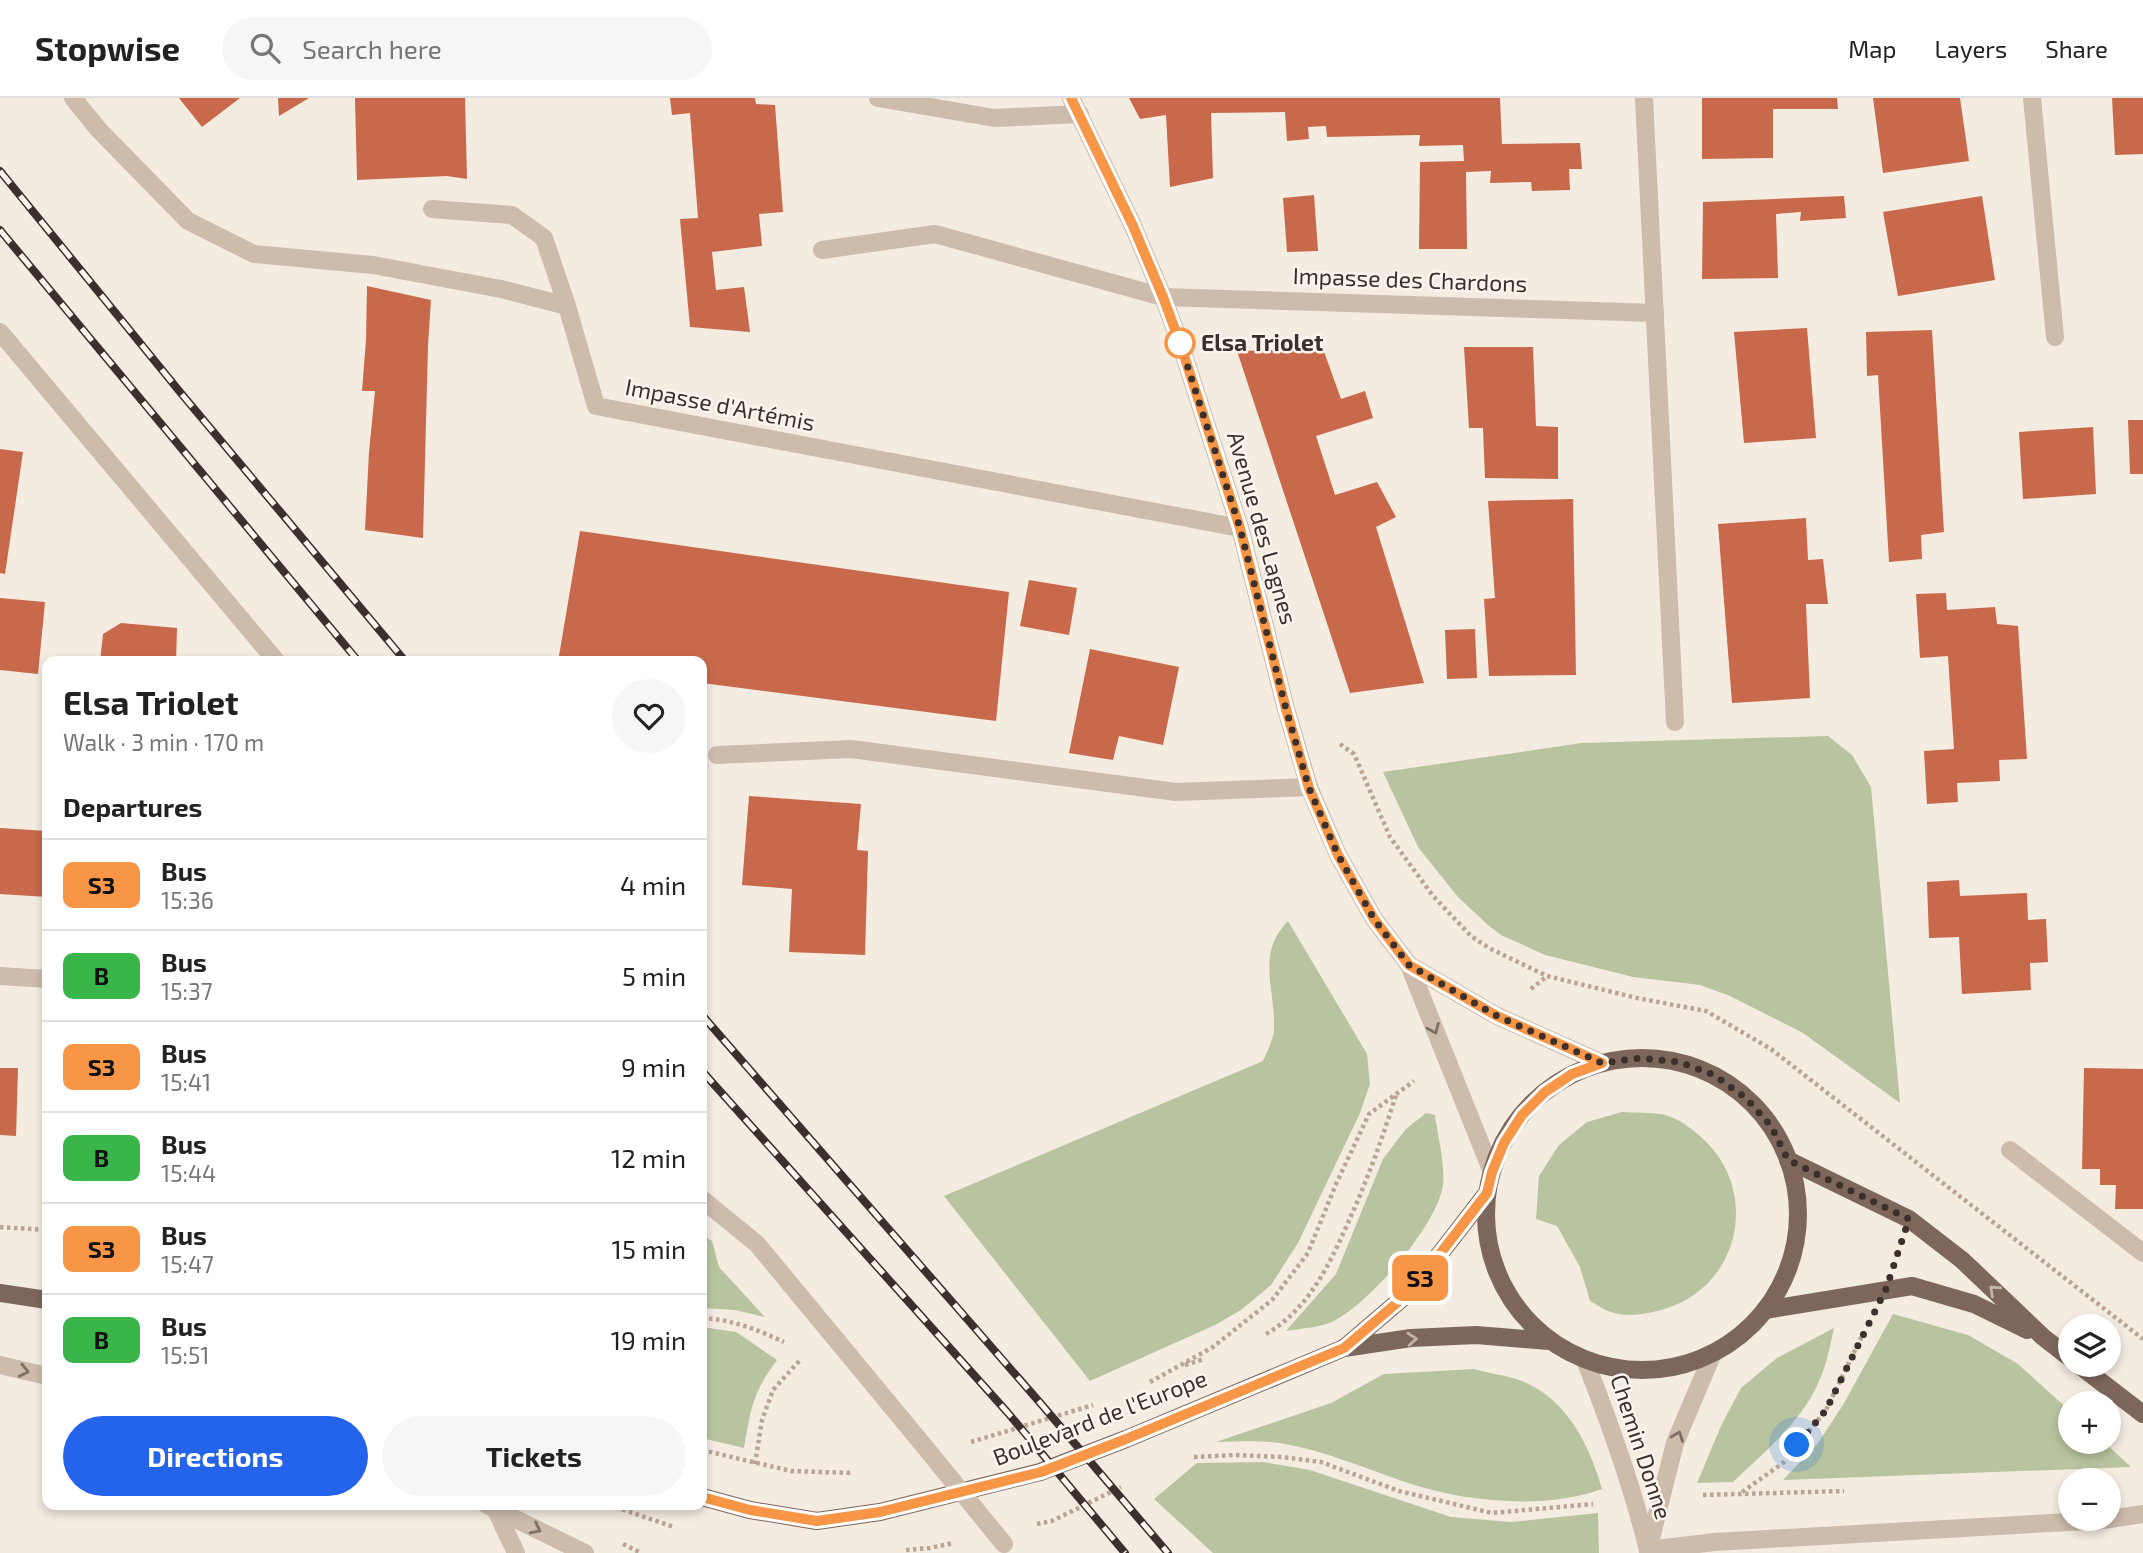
<!DOCTYPE html>
<html lang="en">
<head>
<meta charset="utf-8">
<style>
	body { margin:0; font-family:"Exo 2",sans-serif; background:#f6f6f6; color:#222; height:100vh; display:flex; flex-direction:column; font-size:26px; white-space:nowrap }
	* { box-sizing:border-box; margin:0 }
	p { font-size:23px; color:#767676 }
	.icon { flex:none; width:38px; height:38px; fill:none; stroke:currentColor; stroke-width:2; stroke-linecap:round; stroke-linejoin:round }
	.map { position:relative; flex:1; overflow:hidden }
	.side { position:absolute; left:42px; top:558px; width:665px; height:854px; display:flex; flex-direction:column; background:#fff; border-radius:14px; box-shadow:0 4px 10px #0003 }
	.side>* { flex:none }
	.badge { padding:0 14px; border-radius:10px; font-size:24px; line-height:46px }
	.buttons { position:absolute; left:2058px; top:1216px; display:grid; gap:14px }
	.buttons a { display:grid; place-items:center; width:63px; height:63px; border-radius:50%; background:#fff; box-shadow:0 4px 10px #0003; font-size:35px }
	.you { position:absolute; width:35px; height:35px; margin:-18px; border:5px solid #fff; border-radius:50%; background:#1a73e8; box-shadow:0 0 0 10px #1a73e833 }
	.map>.badge { position:absolute; translate:-50% -50%; box-shadow:0 0 0 4px #fff }
	h2 { padding:0 21px; font-size:26px; line-height:63px }
	.round { display:grid; place-items:center; flex:none; width:74px; height:74px; border-radius:37px; background:#f6f6f6 }
	.summary { display:flex; align-items:center; justify-content:space-between; height:119px; padding:0 21px }
	h1 { font-size:33px; font-weight:700; line-height:52px }
	.cta { display:flex; gap:14px; margin-top:auto; padding:14px 21px }
	.cta a { flex:1; height:80px; border-radius:42px; background:#2563eb; color:#fff; font-size:28px; font-weight:700; line-height:80px; text-align:center }
	.cta a+a { background:#f6f6f6; color:#222 }
	ul { padding:0; list-style:none }
	li { display:flex; align-items:center; gap:21px; height:91px; padding:0 21px; border-top:2px solid #e0e0e0 }
	li div { flex:1 }
	li b { display:block; font-size:26px }
	li em { font-style:normal }
	li .badge { min-width:77px; font-weight:700; text-align:center }
	header { display:flex; align-items:center; gap:42px; box-sizing:border-box; height:98px; padding:0 35px; background:#fff; border-bottom:2px solid #e0e0e0 }
	header strong { font-size:33px }
	nav { display:flex; gap:38px; margin-inline-start:auto; font-size:24px }
	.search { width:490px; height:63px; background:#f6f6f6; display:flex; align-items:center; gap:18px; box-sizing:border-box; padding:0 24px; border-radius:38px; color:#767676; font-size:26px }
	.map>svg:first-child { display:block }
	.green { fill:#b8c4a0 }
	.building { fill:#c8694b }
	.lines { fill:none; stroke-linecap:round; stroke-linejoin:round }
	.path { stroke:#b9a596; stroke-width:4.5; stroke-dasharray:3.5 3.5; stroke-linecap:butt }
	.minor { stroke:#cdbbac; stroke-width:18 }
	.major { stroke:#7d675c; stroke-width:18 }
	.rail-casing { stroke:#3b302b; stroke-width:8 }
	.rail { stroke:#fbf5ee; stroke-width:5; stroke-dasharray:16; stroke-linecap:butt }
	.minor-bridge { stroke:#cdbbac; stroke-width:18 }
	.oneway { stroke:#7d6f65 }
	.oneway2 { stroke:#c2b5ac }
	.line-casing { stroke:#fff; stroke-width:16 }
	.line { stroke:#f79646; stroke-width:10 }
	.walk { stroke:#3b302b; stroke-width:7; stroke-dasharray:0 12.6 }
	.stop-dot { fill:#fff; stroke:#f79646; stroke-width:3.5 }
	.labels { text-anchor:middle; stroke-width:5; stroke-linejoin:round; paint-order:stroke }
	.street-label { font-size:23px; fill:#3b302b; stroke:#fbf5ee }
	.stop-label { font-size:23px; font-weight:bold; fill:#3b302b; stroke:#fbf5ee; text-anchor:start }
</style>
</head>
<body>
<header>
<strong>Stopwise</strong>
<div class="search"><svg class="icon" aria-label="search" viewBox="0 0 24 24"><circle cx="10" cy="10" r="6"/><path d="M15 15l6 6"/></svg>Search here</div>
<nav><a>Map</a><a>Layers</a><a>Share</a></nav>
</header>
<div class="map">
<svg width="2143" height="1455" viewBox="0 0 2143 1455">
	<rect width="100%" height="100%" fill="#f4ebe1"/>
	<g class="green">
		<path d="M 1828,638 L 1852,657 L 1871,689 L 1900,1005 L 1803,935 L 1730,898 L 1700,887 L 1633,879 L 1545,857 L 1501,837 L 1488,827 L 1458,799 L 1418,749 L 1383,674 L 1582,645 Z"/>
		<path d="M 1288,823 L 1367,956 L 1370,986 L 1360,1015 L 1298,1145 L 1271,1187 L 1241,1212 L 1215,1227 L 1090,1283 L 944,1098 L 1263,963 C 1267,954 1273,942 1274,932 C 1276,891 1255,857 1288,823 Z"/>
		<path d="M 1622,1014 C 1636,1015 1651,1014 1665,1017 C 1678,1020 1691,1030 1701,1039 C 1762,1093 1740,1191 1661,1212 C 1645,1216 1630,1219 1614,1215 C 1606,1213 1597,1207 1590,1203 L 1580,1169 L 1557,1128 L 1536,1121 L 1539,1078 L 1559,1047 L 1587,1024 Z"/>
		<path d="M 1426,1015 L 1435,1017 C 1438,1038 1445,1067 1443,1087 C 1437,1128 1370,1204 1334,1223 C 1321,1230 1301,1230 1286,1233 L 1336,1176 L 1383,1061 L 1406,1031 Z"/>
		<path d="M 702,1136 L 712,1143 L 719,1169 L 765,1219 L 735,1212 L 702,1210 Z"/>
		<path d="M 1893,1216 L 1968,1237 L 2018,1266 L 2070,1313 L 2070,1344 L 2104,1344 L 2131,1369 L 1783,1382 L 1818,1345 L 1843,1307 Z"/>
		<path d="M 702,1229 L 736,1234 L 777,1262 C 752,1295 751,1311 744,1350 L 702,1340 Z"/>
		<path d="M 1834,1230 C 1830,1248 1827,1266 1819,1283 C 1802,1324 1764,1354 1733,1384 L 1697,1385 L 1721,1328 L 1741,1290 L 1777,1260 Z"/>
		<path d="M 1474,1271 C 1488,1275 1503,1277 1516,1281 C 1565,1297 1589,1345 1602,1391 C 1544,1412 1466,1404 1408,1385 C 1366,1371 1324,1352 1280,1345 C 1260,1342 1237,1344 1216,1344 L 1331,1305 L 1384,1276 Z"/>
		<path d="M 1263,1364 L 1310,1372 L 1451,1419 L 1511,1424 L 1598,1415 L 1599,1455 L 1213,1455 L 1154,1401 L 1197,1365 Z"/>
	</g>
	<g class="building">
		<path d="M 179,0 L 240,0 L 202,29 Z"/>
		<path d="M 278,0 L 309,0 L 279,18 Z"/>
		<path d="M 355,0 L 465,0 L 467,81 L 447,78 L 357,82 Z"/>
		<path d="M 670,0 L 755,0 L 756,6 L 775,7 L 783,114 L 759,116 L 762,148 L 712,154 L 716,192 L 744,189 L 750,234 L 690,229 L 680,121 L 698,120 L 690,15 L 672,17 Z"/>
		<path d="M 1129,0 L 1500,0 L 1502,46 L 1580,45 L 1582,71 L 1569,71 L 1570,92 L 1532,93 L 1531,84 L 1490,85 L 1491,73 L 1466,74 L 1467,151 L 1419,151 L 1420,64 L 1464,63 L 1463,47 L 1419,48 L 1420,37 L 1327,39 L 1326,28 L 1308,29 L 1309,41 L 1287,43 L 1285,14 L 1211,15 L 1213,80 L 1170,89 L 1166,17 L 1140,21 Z"/>
		<path d="M 1702,0 L 1837,0 L 1838,11 L 1773,11 L 1773,60 L 1702,61 Z"/>
		<path d="M 1873,0 L 1960,0 L 1969,63 L 1883,75 Z"/>
		<path d="M 2112,0 L 2143,0 L 2143,56 L 2115,57 Z"/>
		<path d="M 1314,97 L 1318,153 L 1287,154 L 1283,100 Z"/>
		<path d="M 1844,98 L 1846,120 L 1800,123 L 1801,114 L 1776,116 L 1778,180 L 1702,181 L 1703,104 Z"/>
		<path d="M 1982,98 L 1995,182 L 1898,198 L 1883,114 Z"/>
		<path d="M 367,188 L 431,202 L 428,247 L 423,440 L 365,432 L 369,354 L 375,293 L 362,293 L 366,242 Z"/>
		<path d="M 1807,230 L 1816,340 L 1744,345 L 1734,234 Z"/>
		<path d="M 1932,232 L 1944,434 L 1921,437 L 1922,461 L 1889,464 L 1878,277 L 1867,278 L 1866,234 Z"/>
		<path d="M 1464,249 L 1533,249 L 1536,328 L 1558,329 L 1558,381 L 1485,380 L 1483,330 L 1469,330 Z"/>
		<path d="M 1323,251 L 1341,301 L 1365,293 L 1373,320 L 1316,338 L 1335,397 L 1377,384 L 1396,419 L 1376,429 L 1424,585 L 1350,595 L 1237,253 Z"/>
		<path d="M 2128,322 L 2143,322 L 2143,376 L 2130,376 Z"/>
		<path d="M 2093,329 L 2096,396 L 2023,401 L 2019,334 Z"/>
		<path d="M 0,351 L 23,354 L 5,476 L 0,475 Z"/>
		<path d="M 1573,401 L 1576,577 L 1489,578 L 1484,501 L 1495,500 L 1488,403 Z"/>
		<path d="M 1806,420 L 1808,462 L 1823,461 L 1828,506 L 1806,506 L 1810,600 L 1732,605 L 1718,426 Z"/>
		<path d="M 580,433 L 1009,494 L 996,623 L 702,585 L 702,564 L 558,564 Z"/>
		<path d="M 1029,482 L 1077,490 L 1069,537 L 1020,528 Z"/>
		<path d="M 1946,495 L 1947,512 L 1995,509 L 1997,526 L 2018,528 L 2027,661 L 1999,662 L 2000,683 L 1957,685 L 1958,704 L 1927,706 L 1924,653 L 1954,651 L 1948,558 L 1920,560 L 1916,496 Z"/>
		<path d="M 0,500 L 45,504 L 38,576 L 0,572 Z"/>
		<path d="M 121,525 L 177,530 L 176,564 L 100,564 L 103,536 Z"/>
		<path d="M 1475,531 L 1477,580 L 1447,581 L 1445,532 Z"/>
		<path d="M 1090,551 L 1179,569 L 1163,647 L 1119,638 L 1113,662 L 1069,655 Z"/>
		<path d="M 749,698 L 861,706 L 857,752 L 868,753 L 865,857 L 789,854 L 792,791 L 742,787 Z"/>
		<path d="M 0,730 L 47,733 L 47,799 L 0,796 Z"/>
		<path d="M 1959,782 L 1960,798 L 2027,795 L 2028,822 L 2046,821 L 2048,864 L 2030,865 L 2031,892 L 1962,896 L 1959,839 L 1929,840 L 1927,784 Z"/>
		<path d="M 0,970 L 18,970 L 16,1038 L 0,1037 Z"/>
		<path d="M 2084,970 L 2143,971 L 2143,1111 L 2115,1111 L 2116,1087 L 2100,1087 L 2100,1071 L 2082,1071 Z"/>
	</g>
	<g class="lines">
		<g class="path">
			<path d="M 1340,646 L 1354,656 L 1390,739 L 1433,798 L 1471,838 L 1489,850 L 1547,878 L 1637,900 L 1706,913 L 1771,951 L 2143,1241"/>
			<path d="M 1531,891 L 1547,878"/>
			<path d="M 0,1129 L 47,1132"/>
			<path d="M 702,1220 C 731,1221 758,1232 784,1244"/>
			<path d="M 1266,1236 C 1313,1209 1334,1156 1355,1109 C 1371,1072 1384,1035 1396,997"/>
			<path d="M 1185,1267 L 1204,1261"/>
			<path d="M 1150,1284 L 1213,1249 L 1272,1202 L 1308,1155 L 1336,1086 L 1369,1016 L 1414,983"/>
			<path d="M 971,1344 L 1093,1307"/>
			<path d="M 702,1352 L 791,1373 L 852,1375"/>
			<path d="M 1194,1359 L 1235,1357 L 1282,1359 L 1321,1364 L 1399,1393 L 1492,1415 L 1593,1406"/>
			<path d="M 755,1366 L 762,1322 L 773,1292 L 801,1261"/>
			<path d="M 1742,1394 L 1783,1365 L 1826,1312 L 1862,1238"/>
			<path d="M 1703,1397 L 1844,1393"/>
			<path d="M 609,1407 L 674,1429"/>
			<path d="M 1037,1426 L 1052,1423 L 1121,1389"/>
			<path d="M 623,1446 L 641,1455"/>
			<path d="M 906,1452 L 930,1450 L 953,1445"/>
		</g>
		<g class="minor">
			<path d="M 73,0 L 99,32 L 188,123 L 254,156 L 373,167 L 501,191 L 567,208 L 596,308 L 1240,430"/>
			<path d="M 878,0 L 994,20 L 1080,16"/>
			<path d="M 1071,0 L 1133,128 L 1163,199 L 1180,245 L 1240,430 L 1286,611 L 1309,689 L 1338,757 L 1374,821 L 1409,867 L 1492,1074"/>
			<path d="M 1644,0 L 1675,624"/>
			<path d="M 2032,0 L 2055,239"/>
			<path d="M 432,111 L 512,117 L 544,140 L 567,208"/>
			<path d="M 822,152 L 935,136 L 1163,199 L 1655,215"/>
			<path d="M 0,234 L 277,564"/>
			<path d="M 717,657 L 851,651 L 1176,694 L 1309,689"/>
			<path d="M 1409,867 L 1497,918 L 1602,965"/>
			<path d="M 0,878 L 47,881"/>
			<path d="M 2010,1052 L 2143,1155"/>
			<path d="M 702,1101 L 757,1146 L 920,1343"/>
			<path d="M 1585,1262 C 1609,1323 1631,1384 1647,1448"/>
			<path d="M 0,1267 L 47,1278"/>
			<path d="M 487,1407 L 585,1455"/>
			<path d="M 495,1410 L 516,1455"/>
			<path d="M 1648,1452 L 1715,1444 L 2104,1422 L 2143,1416"/>
			<path d="M 1648,1452 L 1675,1345 L 1713,1255"/>
		</g>
		<g class="major">
			<circle cx="1642" cy="1116" r="156"/>
			<path d="M 1788,1062 L 1909,1121 L 1962,1162 L 2043,1239 L 2070,1260"/>
			<path d="M 0,1195 L 47,1202"/>
			<path d="M 1765,1212 L 1912,1188 L 1974,1206 L 2027,1232"/>
			<path d="M 1344,1250 L 1412,1192 L 1487,1095"/>
			<path d="M 2079,1267 L 2143,1316"/>
			<path d="M 702,1399 L 750,1412 L 817,1423 L 880,1414 L 1040,1374 L 1126,1341 L 1344,1250 L 1411,1240 L 1476,1237 L 1549,1243"/>
		</g>
		<defs>
			<g id="rail">
				<path d="M 0,73 L 180,294 L 406,564"/>
				<path d="M 0,132 L 359,564"/>
				<path d="M 702,917 L 1042,1307 L 1168,1455"/>
				<path d="M 702,973 L 1008,1315 L 1125,1455"/>
			</g>
		</defs>
		<use href="#rail" class="rail-casing"/>
		<use href="#rail" class="rail"/>
		<path class="minor-bridge" d="M 920,1343 L 1004,1446"/>
	</g>
	<defs><path id="oneway-chevron" d="M-2-3.5L2.5 0L-2 3.5" fill="none" stroke-width="1.6" stroke-linecap="round" stroke-linejoin="round" transform="scale(1.75)"/></defs>
	<g class="oneway">
		<use href="#oneway-chevron" transform="translate(1434 931) rotate(67)"/>
		<use href="#oneway-chevron" transform="translate(24 1273) rotate(13)"/>
		<use href="#oneway-chevron" transform="translate(1678 1338) rotate(-69)"/>
		<use href="#oneway-chevron" transform="translate(536 1431) rotate(26)"/>
	</g>
	<g class="oneway2">
		<use href="#oneway-chevron" transform="translate(1994 1192) rotate(-137)"/>
		<use href="#oneway-chevron" transform="translate(1412 1241) rotate(-5)"/>
	</g>
	<g class="lines">
		<defs>
			<path id="line" d="M 702,1399 L 750,1412 L 817,1423 L 880,1414 L 1041,1374 L 1126,1341 L 1344,1250 L 1412,1192 L 1487,1095 L 1492,1074 L 1504,1045 L 1522,1017 L 1545,994 L 1572,976 L 1602,965 L 1497,918 L 1409,867 L 1374,821 L 1338,757 L 1309,690 L 1286,611 L 1240,430 L 1180,245 L 1163,199 L 1133,128 L 1071,0"/>
		</defs>
		<use href="#line" class="line-casing"/>
		<use href="#line" class="line"/>
		<path class="walk" d="M 1180,245 L 1240,430 L 1286,611 L 1309,690 L 1338,757 L 1374,821 L 1409,867 L 1497,918 L 1602,965 L 1641,960 L 1679,964 L 1714,977 L 1746,1000 L 1771,1028 L 1788,1062 L 1909,1121 L 1886,1191 L 1826,1312 L 1797,1347"/>
	</g>
	<circle class="stop-dot" cx="1180" cy="245" r="14"/>
	<g class="labels">
		<g class="street-label">
			<text transform="translate(1410 182) rotate(2)" y="8">Impasse des Chardons</text>
			<text transform="translate(720 307) rotate(11)" y="8">Impasse d'Artémis</text>
			<text transform="translate(1262 430) rotate(74)" y="8">Avenue des Lagnes</text>
			<text transform="translate(1100 1320) rotate(-21)" y="8">Boulevard de l'Europe</text>
			<text transform="translate(1641 1349) rotate(72)" y="8">Chemin Donne</text>
		</g>
		<g class="stop-label">
			<text x="1201" y="253">Elsa Triolet</text>
		</g>
	</g>
</svg>
<div class="buttons">
<a><svg class="icon" aria-label="layers" viewBox="0 0 24 24"><path d="M12 4l9 5-9 5-9-5zM3 14l9 5 9-5"/></svg></a>
<a>+</a>
<a>−</a>
</div>
<div class="you" style="left:1797px;top:1347px"></div>
<b class="badge" style="left:1420px;top:1180px;background:#f79646;color:#111">S3</b>
<section class="side">
<div class="summary"><div><h1>Elsa Triolet</h1><p>Walk · 3 min · 170 m</p></div><a class="round"><svg class="icon" aria-label="heart" viewBox="0 0 24 24"><path d="M12 20l-8-8c-3-5 5-10 8-4 3-6 11-1 8 4z"/></svg></a></div>
<h2>Departures</h2>
<ul>
<li><span class="badge" style="background:#f79646;color:#111">S3</span><div><b>Bus</b><p>15:36</p></div><em>4 min</em></li>
<li><span class="badge" style="background:#3ab54a;color:#111">B</span><div><b>Bus</b><p>15:37</p></div><em>5 min</em></li>
<li><span class="badge" style="background:#f79646;color:#111">S3</span><div><b>Bus</b><p>15:41</p></div><em>9 min</em></li>
<li><span class="badge" style="background:#3ab54a;color:#111">B</span><div><b>Bus</b><p>15:44</p></div><em>12 min</em></li>
<li><span class="badge" style="background:#f79646;color:#111">S3</span><div><b>Bus</b><p>15:47</p></div><em>15 min</em></li>
<li><span class="badge" style="background:#3ab54a;color:#111">B</span><div><b>Bus</b><p>15:51</p></div><em>19 min</em></li>
</ul>
<div class="cta"><a>Directions</a><a>Tickets</a></div>
</section>
</div>
</body>
</html>
